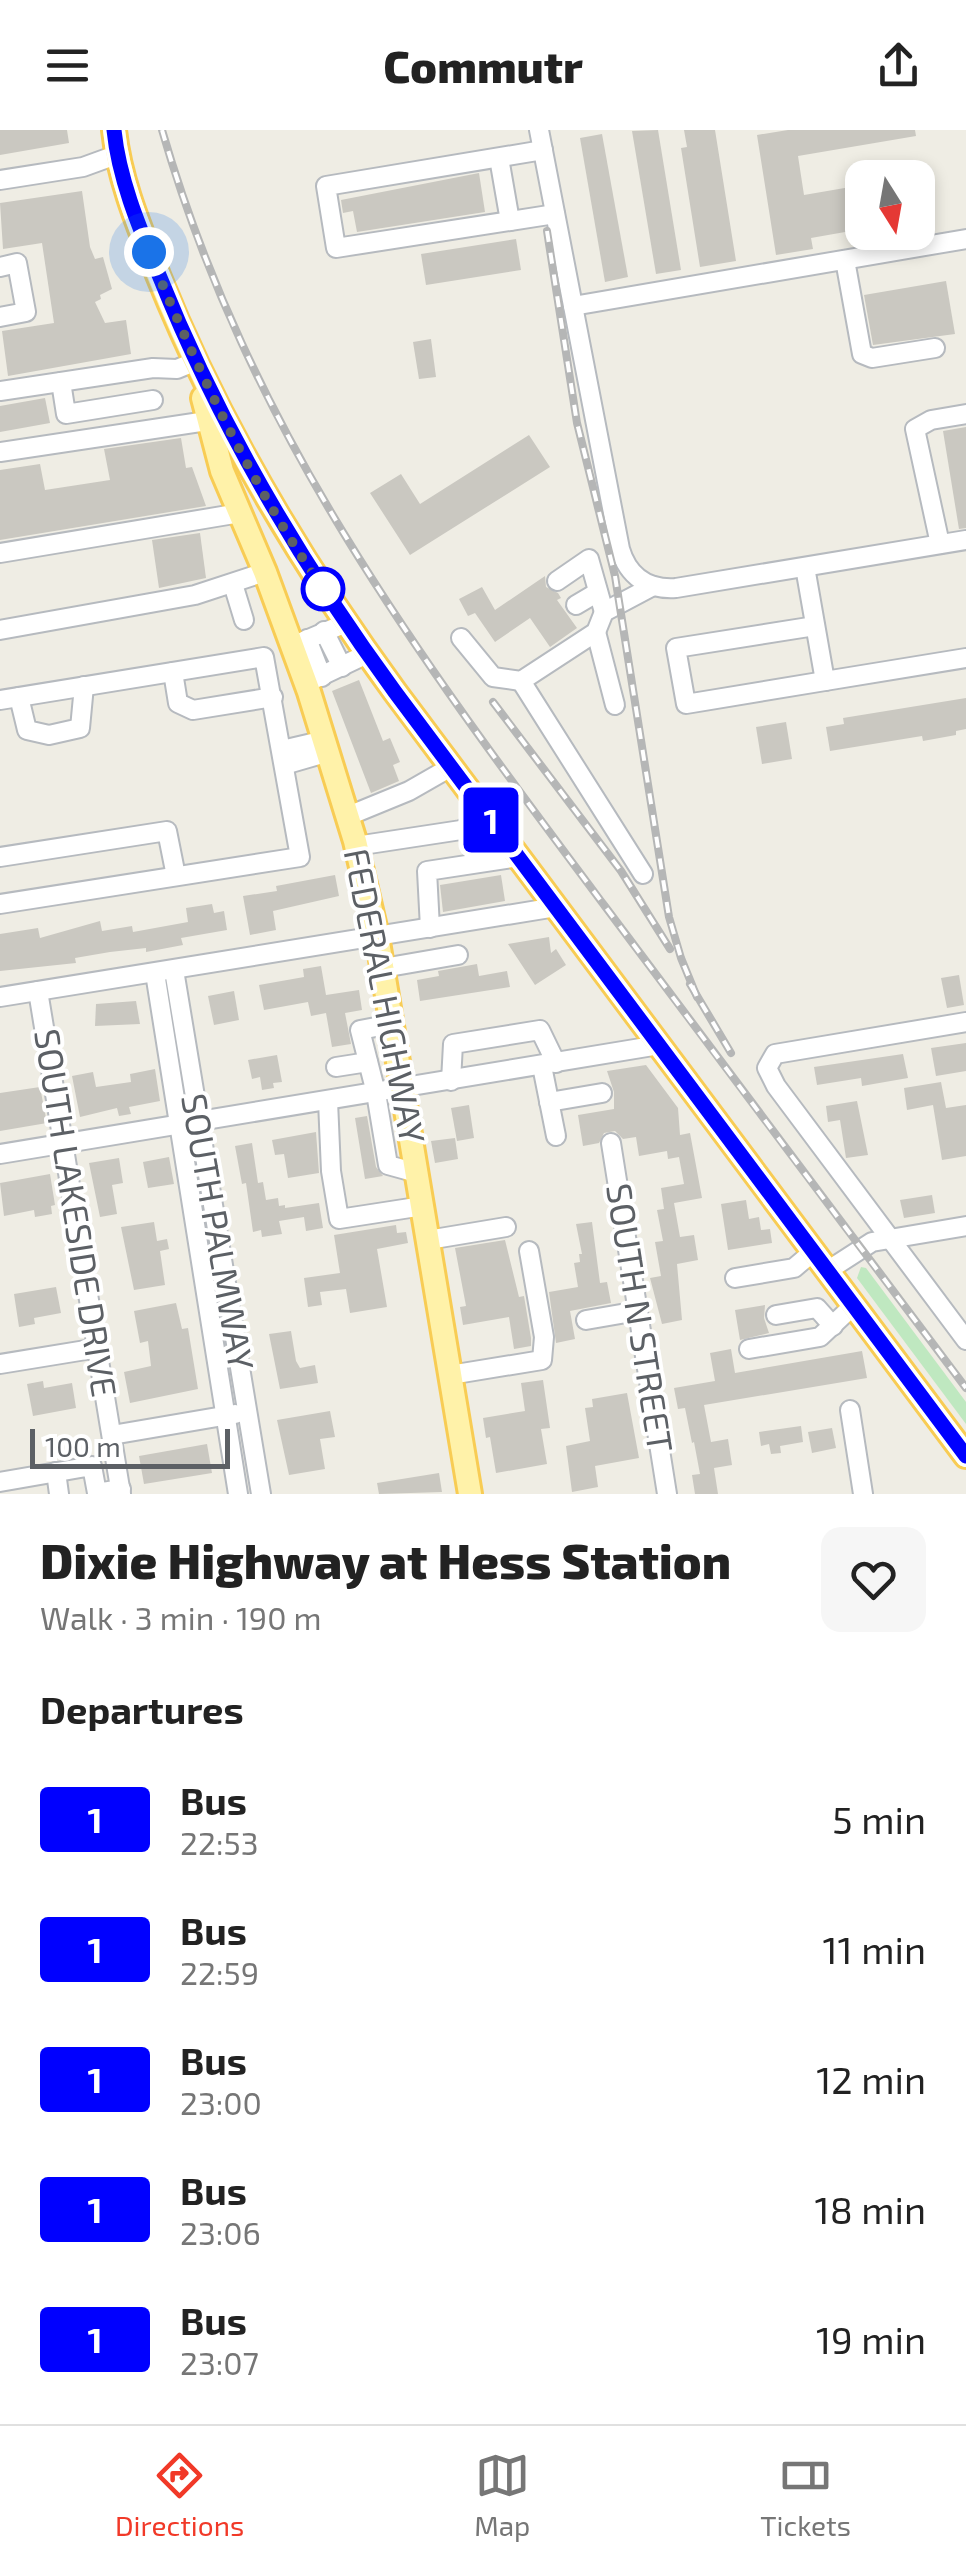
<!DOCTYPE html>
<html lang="en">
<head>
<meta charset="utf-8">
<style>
	body { margin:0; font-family:"Exo 2",sans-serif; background:#f6f6f6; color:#222; height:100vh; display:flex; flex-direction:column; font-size:38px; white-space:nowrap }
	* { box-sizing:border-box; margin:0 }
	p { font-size:32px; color:#767676 }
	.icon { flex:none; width:55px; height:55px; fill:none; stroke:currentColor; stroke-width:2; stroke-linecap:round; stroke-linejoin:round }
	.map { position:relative; height:1364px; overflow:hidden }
	.side { display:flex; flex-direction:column; background:#fff; flex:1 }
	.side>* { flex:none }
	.badge { padding:0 20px; border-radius:8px; font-size:35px; line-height:65px }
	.needle { width:65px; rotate:169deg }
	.buttons { position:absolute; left:845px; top:30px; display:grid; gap:20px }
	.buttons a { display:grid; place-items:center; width:90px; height:90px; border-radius:20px; background:#fff; box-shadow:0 5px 15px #0003; font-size:50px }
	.scale { position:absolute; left:30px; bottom:25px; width:200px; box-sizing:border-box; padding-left:10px; border:5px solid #5c6065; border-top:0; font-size:28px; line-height:35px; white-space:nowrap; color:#5c6065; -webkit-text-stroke:8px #fff; paint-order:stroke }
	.you { position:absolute; width:50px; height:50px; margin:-25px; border:8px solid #fff; border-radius:50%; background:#1a73e8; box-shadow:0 0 0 15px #1a73e833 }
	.map>.badge { position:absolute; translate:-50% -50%; box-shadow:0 0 0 5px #fff }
	h2 { padding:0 40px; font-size:38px; line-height:90px }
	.round { display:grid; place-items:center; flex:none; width:105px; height:105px; border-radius:20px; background:#f6f6f6 }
	.summary { display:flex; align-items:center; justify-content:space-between; height:170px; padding:0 40px }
	h1 { font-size:48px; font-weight:800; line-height:75px }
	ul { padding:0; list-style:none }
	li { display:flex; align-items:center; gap:30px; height:130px; padding:0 40px }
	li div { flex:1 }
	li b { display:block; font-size:38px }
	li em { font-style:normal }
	li .badge { min-width:110px; font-weight:700; text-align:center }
	header { display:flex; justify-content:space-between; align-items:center; height:130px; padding:0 40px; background:#fff; font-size:45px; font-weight:800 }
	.tab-bar { display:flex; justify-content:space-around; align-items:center; height:140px; border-top:2px solid #e0e0e0; background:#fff; font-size:28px; color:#767676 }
	.tab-bar a { display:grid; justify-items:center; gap:5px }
	.tab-bar .current { color:#f13928 }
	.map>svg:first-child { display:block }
	.green { fill:#bfe8c0 }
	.building { fill:#cac8c1 }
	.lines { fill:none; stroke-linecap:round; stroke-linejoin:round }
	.minor-casing { stroke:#b6babf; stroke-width:22 }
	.major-casing { stroke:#f8cc54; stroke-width:28 }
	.minor { stroke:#fff; stroke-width:18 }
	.major { stroke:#fff2a9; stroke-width:22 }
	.rail-casing { stroke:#b5b6b6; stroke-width:8 }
	.rail { stroke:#fff; stroke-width:4; stroke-dasharray:11; stroke-linecap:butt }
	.line-casing { stroke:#fff; stroke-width:22 }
	.line { stroke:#00f; stroke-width:15 }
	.walk { stroke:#5c6065; stroke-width:10; stroke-dasharray:0 18 }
	.stop-dot { fill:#fff; stroke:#00f; stroke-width:5 }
	.labels { text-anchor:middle; stroke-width:8; stroke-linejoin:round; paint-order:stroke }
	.street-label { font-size:35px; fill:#5c6065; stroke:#fff }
</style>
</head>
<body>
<header><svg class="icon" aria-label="menu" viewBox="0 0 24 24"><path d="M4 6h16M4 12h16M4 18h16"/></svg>Commutr<svg class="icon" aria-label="share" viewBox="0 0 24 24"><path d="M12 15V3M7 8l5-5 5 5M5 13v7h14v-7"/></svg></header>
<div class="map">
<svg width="966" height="1364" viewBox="0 0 966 1364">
	<rect width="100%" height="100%" fill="#efede4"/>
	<path class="green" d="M 861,1137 L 866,1138 L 966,1272 L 966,1294 L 857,1148 Z"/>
	<g class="building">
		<path d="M 0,0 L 67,0 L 69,13 L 0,25 Z"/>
		<path d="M 658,0 L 681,140 L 656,144 L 632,1 Z"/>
		<path d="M 684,0 L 715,0 L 736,131 L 700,137 L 681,18 L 687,17 Z"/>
		<path d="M 788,0 L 915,0 L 916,6 L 798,26 L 804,65 L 862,55 L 862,99 L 811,108 L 813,119 L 776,125 L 757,5 Z"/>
		<path d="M 602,4 L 628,147 L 605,152 L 580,8 Z"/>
		<path d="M 479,43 L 485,82 L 357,102 L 353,81 L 343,83 L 341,70 Z"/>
		<path d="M 82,61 L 90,117 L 95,129 L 103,127 L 112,159 L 100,165 L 101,169 L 95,172 L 105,193 L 126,190 L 131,224 L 8,246 L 2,201 L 54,193 L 42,113 L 3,119 L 0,73 Z"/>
		<path d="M 516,109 L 521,140 L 426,155 L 421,124 Z"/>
		<path d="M 946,151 L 955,204 L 873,215 L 864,165 Z"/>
		<path d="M 431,209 L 436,247 L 419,249 L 413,212 Z"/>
		<path d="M 45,268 L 50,293 L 0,302 L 0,276 Z"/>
		<path d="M 966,297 L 966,398 L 959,399 L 943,301 Z"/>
		<path d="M 529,305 L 550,337 L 410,425 L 370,363 L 401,344 L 420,374 Z"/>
		<path d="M 181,308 L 186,338 L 192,337 L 206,376 L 0,410 L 0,340 L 40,334 L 45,360 L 110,350 L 104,319 Z"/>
		<path d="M 200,403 L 206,448 L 159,458 L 152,410 Z"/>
		<path d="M 545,446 L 546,457 L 558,463 L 561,468 L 557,470 L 577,498 L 550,517 L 530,488 L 495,512 L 475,483 L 468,486 L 459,469 L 482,457 L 495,480 Z"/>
		<path d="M 359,550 L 383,611 L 390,608 L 400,632 L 393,635 L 399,651 L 371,663 L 332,561 Z"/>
		<path d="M 966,568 L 966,599 L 956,601 L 956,605 L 923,611 L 922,606 L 830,621 L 826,597 L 844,594 L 843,588 Z"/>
		<path d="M 786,592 L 792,629 L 762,634 L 756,597 Z"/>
		<path d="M 335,745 L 339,766 L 273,781 L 276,800 L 250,805 L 243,766 L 277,761 L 276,756 Z"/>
		<path d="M 501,745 L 505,771 L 443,782 L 440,755 Z"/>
		<path d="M 212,774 L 214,783 L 224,781 L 227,800 L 181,808 L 183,815 L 146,822 L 146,818 L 110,822 L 75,828 L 76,833 L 0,841 L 0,804 L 38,798 L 40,808 L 100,791 L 102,801 L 132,796 L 133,802 L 188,792 L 186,778 Z"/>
		<path d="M 549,807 L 551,823 L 556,819 L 566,835 L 535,855 L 508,814 Z"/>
		<path d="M 477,834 L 479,846 L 507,841 L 510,857 L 420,871 L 417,850 L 439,846 L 438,841 Z"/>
		<path d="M 321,836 L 326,865 L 359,860 L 362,880 L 345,883 L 351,914 L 332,917 L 326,883 L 311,886 L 308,872 L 264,880 L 259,855 L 304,847 L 303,839 Z"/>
		<path d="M 959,845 L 964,875 L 947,878 L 941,848 Z"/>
		<path d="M 234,861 L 239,890 L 214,895 L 208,866 Z"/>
		<path d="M 136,871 L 140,894 L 95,896 L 96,874 Z"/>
		<path d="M 966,913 L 966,941 L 936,946 L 931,918 Z"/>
		<path d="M 903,924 L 908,948 L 862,956 L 861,948 L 817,955 L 814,937 Z"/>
		<path d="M 277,925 L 282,952 L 273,953 L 274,958 L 262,960 L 260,947 L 252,949 L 248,930 Z"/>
		<path d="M 646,935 L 678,978 L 680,1005 L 690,1003 L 702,1068 L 674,1073 L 680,1107 L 694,1105 L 698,1130 L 677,1134 L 682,1190 L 662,1194 L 650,1148 L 661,1146 L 655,1112 L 663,1111 L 657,1080 L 664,1079 L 661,1058 L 684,1054 L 679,1027 L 668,1029 L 667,1021 L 639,1026 L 636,1007 L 623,1009 L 615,1001 L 604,1003 L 599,1013 L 583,1016 L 578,985 L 614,979 L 614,962 L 607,941 Z"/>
		<path d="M 155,939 L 160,971 L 129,977 L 131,984 L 119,986 L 117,978 L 80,987 L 72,946 L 93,942 L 96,957 L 131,952 L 130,944 Z"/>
		<path d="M 941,952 L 946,978 L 966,975 L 966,1026 L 942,1030 L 933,975 L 907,980 L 904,958 Z"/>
		<path d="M 40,957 L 47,993 L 0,1001 L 0,963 Z"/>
		<path d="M 857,971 L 868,1025 L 846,1028 L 840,990 L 828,992 L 826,976 Z"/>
		<path d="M 469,975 L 474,1008 L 457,1011 L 451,978 Z"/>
		<path d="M 367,986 L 376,1037 L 383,1046 L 365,1049 L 355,988 Z"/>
		<path d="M 316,1002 L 319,1043 L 288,1048 L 284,1024 L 275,1025 L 272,1010 Z"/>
		<path d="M 455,1008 L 458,1029 L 435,1033 L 431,1011 Z"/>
		<path d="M 252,1013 L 258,1053 L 263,1052 L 266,1070 L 278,1068 L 279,1076 L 285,1075 L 285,1078 L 319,1073 L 323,1098 L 306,1101 L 304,1087 L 279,1091 L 282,1104 L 262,1107 L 261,1100 L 253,1102 L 246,1053 L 242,1054 L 235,1016 Z"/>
		<path d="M 169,1027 L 174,1054 L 148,1058 L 143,1032 Z"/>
		<path d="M 119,1028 L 123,1053 L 112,1055 L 117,1084 L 100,1087 L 89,1033 Z"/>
		<path d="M 50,1044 L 55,1075 L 51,1076 L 52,1084 L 35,1087 L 34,1080 L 4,1086 L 0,1053 Z"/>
		<path d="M 932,1065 L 935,1083 L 904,1088 L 900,1070 Z"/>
		<path d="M 746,1070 L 749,1089 L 759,1087 L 761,1100 L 770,1099 L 772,1113 L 728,1120 L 721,1074 Z"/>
		<path d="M 154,1092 L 157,1111 L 167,1109 L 169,1119 L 160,1121 L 165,1155 L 134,1160 L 121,1097 Z"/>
		<path d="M 592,1092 L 600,1153 L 607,1152 L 611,1173 L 570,1181 L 575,1209 L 556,1213 L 549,1162 L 578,1157 L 574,1133 L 580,1132 L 579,1124 L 582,1124 L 576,1094 Z"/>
		<path d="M 396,1095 L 397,1103 L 406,1102 L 408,1113 L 377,1119 L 387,1177 L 350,1183 L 346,1159 L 320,1162 L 322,1175 L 308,1177 L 304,1148 L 340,1143 L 334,1105 Z"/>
		<path d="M 505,1110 L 519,1167 L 524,1166 L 531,1208 L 531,1216 L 514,1219 L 509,1187 L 463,1195 L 460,1177 L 466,1176 L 455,1118 Z"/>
		<path d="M 56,1157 L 61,1183 L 34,1188 L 35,1194 L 19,1197 L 14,1164 Z"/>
		<path d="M 176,1173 L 182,1199 L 188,1198 L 198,1259 L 130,1273 L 124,1242 L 151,1236 L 148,1211 L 140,1213 L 134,1181 Z"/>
		<path d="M 765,1175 L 764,1188 L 769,1203 L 740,1210 L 735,1180 Z"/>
		<path d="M 291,1201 L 296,1231 L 300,1238 L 315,1235 L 318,1253 L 280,1259 L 269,1204 Z"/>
		<path d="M 731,1219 L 735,1243 L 862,1221 L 867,1248 L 704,1275 L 711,1312 L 728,1309 L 732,1335 L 714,1338 L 718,1364 L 695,1364 L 692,1345 L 700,1344 L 694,1312 L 692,1313 L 685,1278 L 678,1279 L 674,1258 L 715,1251 L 710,1223 Z"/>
		<path d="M 543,1250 L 550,1298 L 541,1299 L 547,1334 L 496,1343 L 490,1307 L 486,1308 L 483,1288 L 525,1281 L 521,1253 Z"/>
		<path d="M 43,1251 L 44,1258 L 72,1253 L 76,1278 L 33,1286 L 27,1254 Z"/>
		<path d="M 627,1263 L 639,1328 L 595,1336 L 598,1357 L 572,1362 L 566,1316 L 590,1311 L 585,1278 L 593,1277 L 592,1269 Z"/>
		<path d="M 330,1281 L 335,1307 L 320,1309 L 325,1339 L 289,1345 L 277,1290 Z"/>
		<path d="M 801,1296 L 803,1312 L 780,1316 L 781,1323 L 771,1324 L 769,1314 L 761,1316 L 759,1302 Z"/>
		<path d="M 832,1298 L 836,1318 L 812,1323 L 808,1302 Z"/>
		<path d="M 207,1314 L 212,1343 L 144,1354 L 139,1326 Z"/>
		<path d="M 439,1343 L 442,1362 L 379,1364 L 377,1353 Z"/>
	</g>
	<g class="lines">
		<defs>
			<g id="minor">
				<path d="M 539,0 L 620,419 C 628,446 648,460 676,458 L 966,410"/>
				<path d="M 543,20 L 326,56 L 336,118 L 555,84"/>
				<path d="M 499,28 L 510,91"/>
				<path d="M 0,50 L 83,37 L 116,25"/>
				<path d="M 845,130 L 862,224 L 872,228 L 935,218"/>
				<path d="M 0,137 L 17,133 L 26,182 L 0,187"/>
				<path d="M 573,176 L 966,109"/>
				<path d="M 61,252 L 66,284 L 153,270"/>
				<path d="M 0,261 L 153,238 L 177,239 L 194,232"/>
				<path d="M 0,322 L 207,291"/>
				<path d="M 940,414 L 915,299 L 931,290 L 966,284"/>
				<path d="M 0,423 L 240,383"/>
				<path d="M 805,437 L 825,551 L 966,528"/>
				<path d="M 557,451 L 589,429 L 604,482"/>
				<path d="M 233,454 L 244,490"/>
				<path d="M 576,475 L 598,462"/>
				<path d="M 815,496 L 676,518 L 686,574 L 825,551"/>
				<path d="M 0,500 L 195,465 L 265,442"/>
				<path d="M 324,501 L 342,537"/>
				<path d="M 596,502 L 615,575"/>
				<path d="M 461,508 L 493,547 L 521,551 L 596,502 L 604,482 L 653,456"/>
				<path d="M 307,509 L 322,547"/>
				<path d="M 292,516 L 346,493"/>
				<path d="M 173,542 L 178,573 L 193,580 L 273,567"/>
				<path d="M 521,551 L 643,744"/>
				<path d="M 306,553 L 367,524"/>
				<path d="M 19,567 L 27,600 L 49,605 L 80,598 L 84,556"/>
				<path d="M 0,570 L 264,527 L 300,727 L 0,774"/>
				<path d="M 282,620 L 325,610"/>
				<path d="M 284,635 L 329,622"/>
				<path d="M 348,686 L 409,661 L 451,637"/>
				<path d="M 356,716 L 461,700 L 488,686"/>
				<path d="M 0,727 L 167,701 L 176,746"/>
				<path d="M 430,798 L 427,741 L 519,727"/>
				<path d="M 383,838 L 458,825"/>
				<path d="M 174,840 L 261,1364"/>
				<path d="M 155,843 L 238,1364"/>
				<path d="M 38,861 L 121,1364"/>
				<path d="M 0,867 L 556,777"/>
				<path d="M 966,892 L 775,924 L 767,938 L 776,956 L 966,1210"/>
				<path d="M 392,894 L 360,900 L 376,963 L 388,1035 L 417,1043"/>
				<path d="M 542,936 L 556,1006"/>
				<path d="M 336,937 L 368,932"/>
				<path d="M 451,951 L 453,914 L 540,900 L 556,933"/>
				<path d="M 328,971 L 331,1041 L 339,1089 L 423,1076"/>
				<path d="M 549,972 L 602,963"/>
				<path d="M 611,1013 L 667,1364"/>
				<path d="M 0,1024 L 659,915"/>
				<path d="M 428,1110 L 506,1097"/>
				<path d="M 827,1141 L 872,1112 L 966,1096"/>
				<path d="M 735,1148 L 794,1138 L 813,1122"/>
				<path d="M 776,1185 L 817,1178 L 833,1196"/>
				<path d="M 586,1190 L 638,1181"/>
				<path d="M 749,1219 L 820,1207 L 853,1176"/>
				<path d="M 0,1234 L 98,1218"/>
				<path d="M 450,1245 L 542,1230 L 544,1207 L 529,1121"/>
				<path d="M 850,1280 L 863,1364"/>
				<path d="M 112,1305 L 235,1284"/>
				<path d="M 56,1342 L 59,1364"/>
				<path d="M 0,1352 L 92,1336 L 97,1363 L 121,1359"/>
			</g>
			<g id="major">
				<path d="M 114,0 C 119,50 140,99 158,145 C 218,295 300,432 395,562 L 966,1326"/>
				<path d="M 203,268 L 222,341 L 265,442 L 309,562 L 355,711 L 377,806 L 470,1364"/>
			</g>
		</defs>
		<use href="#minor" class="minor-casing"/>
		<use href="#major" class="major-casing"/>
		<use href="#minor" class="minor"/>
		<use href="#major" class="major"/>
		<defs>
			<g id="rail">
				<path d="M 162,0 C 249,301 420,529 604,775 C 724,936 845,1097 966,1258"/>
				<path d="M 547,101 L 577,293 L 615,446 L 669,787 L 681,828 L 697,867"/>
				<path d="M 493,572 L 621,741 L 670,819"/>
				<path d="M 690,854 L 731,923"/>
			</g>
		</defs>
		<use href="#rail" class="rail-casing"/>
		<use href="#rail" class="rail"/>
	</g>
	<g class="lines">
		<defs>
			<path id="line" d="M 114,0 C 119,50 140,99 159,145 C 219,295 300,432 395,562 L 966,1326"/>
		</defs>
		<use href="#line" class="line-casing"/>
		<use href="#line" class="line"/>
		<path class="walk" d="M 149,122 C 197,239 251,354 323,459"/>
	</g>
	<circle class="stop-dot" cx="323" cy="459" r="20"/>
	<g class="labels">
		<g class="street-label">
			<text transform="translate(384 866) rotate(79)" y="12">FEDERAL HIGHWAY</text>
			<text transform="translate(75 1083) rotate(81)" y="12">SOUTH LAKESIDE DRIVE</text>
			<text transform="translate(217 1102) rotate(80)" y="12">SOUTH PALMWAY</text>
			<text transform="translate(639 1188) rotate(81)" y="12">SOUTH N STREET</text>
		</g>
	</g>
</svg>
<div class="buttons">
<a><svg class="needle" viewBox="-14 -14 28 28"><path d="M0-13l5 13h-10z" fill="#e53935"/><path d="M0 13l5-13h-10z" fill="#767676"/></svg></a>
</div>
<div class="scale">100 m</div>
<div class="you" style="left:149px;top:122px"></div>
<b class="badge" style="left:491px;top:690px;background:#00f;color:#fff">1</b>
</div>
<section class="side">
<div class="summary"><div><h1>Dixie Highway at Hess Station</h1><p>Walk · 3 min · 190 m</p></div><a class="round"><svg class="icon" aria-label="heart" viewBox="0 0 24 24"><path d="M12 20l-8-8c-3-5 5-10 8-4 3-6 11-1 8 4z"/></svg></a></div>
<h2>Departures</h2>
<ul>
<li><span class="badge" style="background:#00f;color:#fff">1</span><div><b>Bus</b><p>22:53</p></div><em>5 min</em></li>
<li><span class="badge" style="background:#00f;color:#fff">1</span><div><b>Bus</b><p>22:59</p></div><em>11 min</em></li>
<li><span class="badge" style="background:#00f;color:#fff">1</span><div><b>Bus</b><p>23:00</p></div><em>12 min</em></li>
<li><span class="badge" style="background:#00f;color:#fff">1</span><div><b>Bus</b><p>23:06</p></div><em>18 min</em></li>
<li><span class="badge" style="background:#00f;color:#fff">1</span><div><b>Bus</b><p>23:07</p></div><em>19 min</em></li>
</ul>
</section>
<nav class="tab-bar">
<a class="current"><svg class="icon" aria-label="directions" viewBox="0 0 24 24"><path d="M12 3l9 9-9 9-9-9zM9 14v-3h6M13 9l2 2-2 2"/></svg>Directions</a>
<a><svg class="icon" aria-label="map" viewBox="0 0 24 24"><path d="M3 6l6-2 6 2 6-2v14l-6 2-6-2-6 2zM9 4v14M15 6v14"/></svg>Map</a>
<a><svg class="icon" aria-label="tickets" viewBox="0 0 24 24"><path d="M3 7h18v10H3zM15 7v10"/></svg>Tickets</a>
</nav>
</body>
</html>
